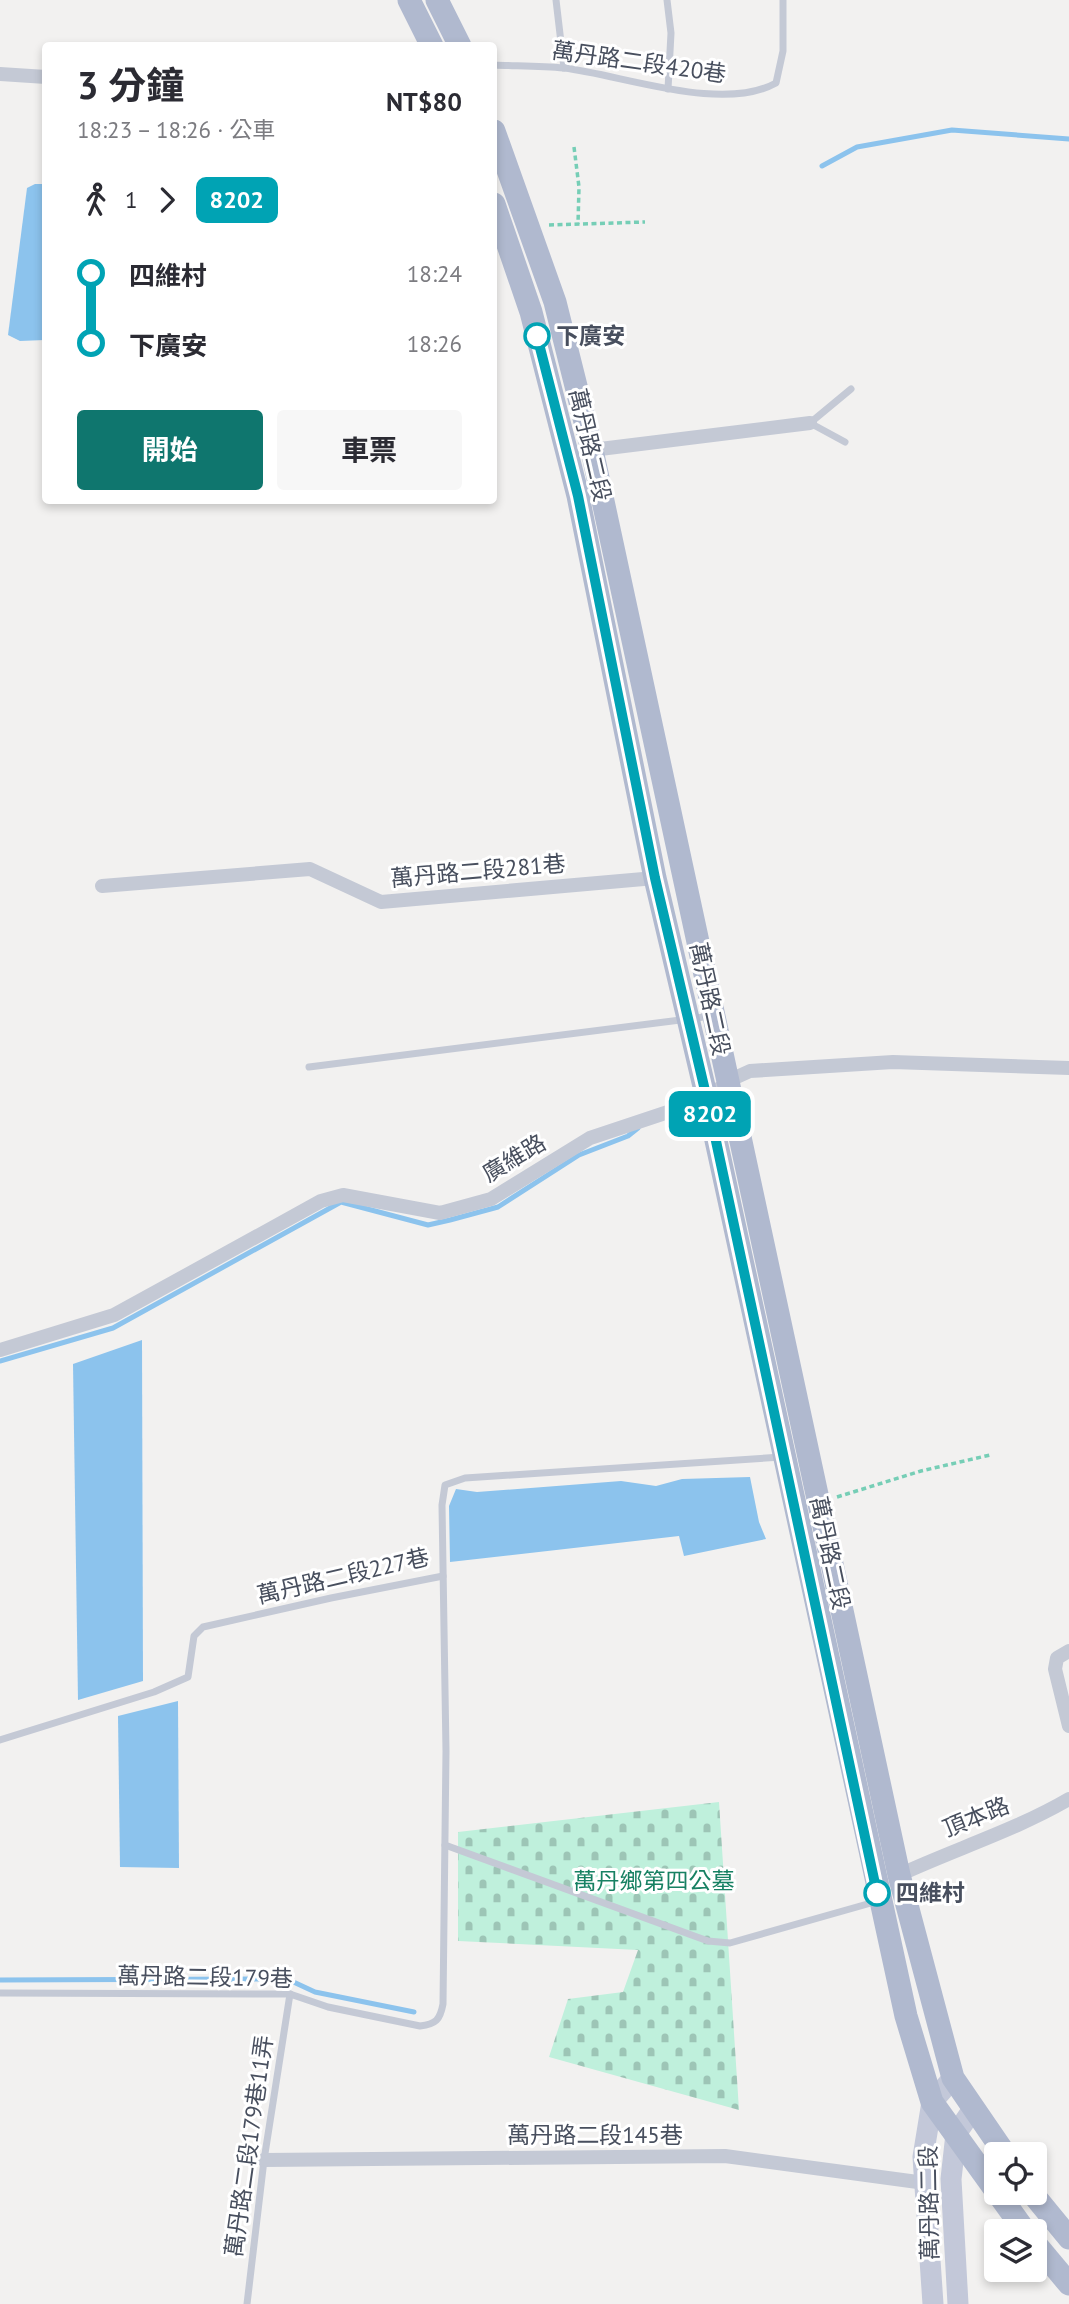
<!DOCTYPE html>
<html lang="zh-TW">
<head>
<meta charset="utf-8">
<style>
	body { margin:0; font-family:"PT Sans","Noto Sans TC",sans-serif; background:#f7f7f7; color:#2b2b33; height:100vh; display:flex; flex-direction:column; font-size:26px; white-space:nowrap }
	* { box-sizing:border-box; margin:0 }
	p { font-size:23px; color:#7c7c81 }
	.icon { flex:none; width:38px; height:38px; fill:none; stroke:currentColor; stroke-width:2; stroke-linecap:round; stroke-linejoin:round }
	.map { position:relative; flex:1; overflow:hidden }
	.panel { position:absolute; left:42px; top:42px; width:455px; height:462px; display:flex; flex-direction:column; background:#fff; border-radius:7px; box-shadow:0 4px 10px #0003 }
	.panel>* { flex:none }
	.badge { padding:0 14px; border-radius:10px; font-size:24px; line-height:46px }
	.controls { position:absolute; left:984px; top:2142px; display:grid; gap:14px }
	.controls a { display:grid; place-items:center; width:63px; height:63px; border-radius:7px; background:#fff; box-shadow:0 4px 10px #0003; font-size:35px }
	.map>.badge { position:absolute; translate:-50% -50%; box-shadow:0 0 0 4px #fff }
	.legs { display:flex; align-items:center; gap:10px; height:77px; padding:0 35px; font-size:23px }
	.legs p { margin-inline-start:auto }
	.overview { display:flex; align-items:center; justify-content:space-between; height:119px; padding:0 35px }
	h1 { font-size:38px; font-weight:700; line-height:52px }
	.action { display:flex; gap:14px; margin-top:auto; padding:14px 35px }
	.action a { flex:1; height:80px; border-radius:7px; background:#0f766e; color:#fff; font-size:28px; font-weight:700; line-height:80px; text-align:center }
	.action a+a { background:#f7f7f7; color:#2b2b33 }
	ul { padding:0 35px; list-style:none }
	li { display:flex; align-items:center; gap:24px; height:70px; font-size:26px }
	li i { display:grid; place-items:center; width:10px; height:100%; margin:0 9px; background:currentColor }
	li i::after { content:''; width:18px; height:18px; margin:-9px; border:5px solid; border-radius:50%; background:#fff }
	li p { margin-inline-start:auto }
	li:first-child i { background:linear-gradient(#0000 50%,currentColor 0) }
	li:last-child i { background:linear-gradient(currentColor 50%,#0000 0) }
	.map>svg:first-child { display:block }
	.cemetery { fill:url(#cemetery-stones) }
	.water { fill:#8cc3ed }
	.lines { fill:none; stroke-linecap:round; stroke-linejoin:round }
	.stream { stroke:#8cc3ed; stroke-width:5 }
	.path { stroke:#76ceb6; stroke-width:3.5; stroke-dasharray:5 3.5; stroke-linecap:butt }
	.service { stroke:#c4c9d5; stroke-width:7 }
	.minor { stroke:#c4c9d5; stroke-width:14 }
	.secondary { stroke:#c3c8d9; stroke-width:21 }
	.primary { stroke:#b0b9cf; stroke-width:23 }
	.line-1-casing { stroke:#fff; stroke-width:16 }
	.line-1 { stroke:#00a3b4; stroke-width:10 }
	.stop-1-dot { fill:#fff; stroke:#00a3b4; stroke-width:3.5 }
	.labels { text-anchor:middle; stroke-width:6; stroke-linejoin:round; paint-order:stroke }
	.street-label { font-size:23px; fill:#484f5e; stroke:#fff }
	.stop-label { font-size:23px; font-weight:bold; fill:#484f5e; stroke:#fff; text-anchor:start }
	.park-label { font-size:23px; fill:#178163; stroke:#fff }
</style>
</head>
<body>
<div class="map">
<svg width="1069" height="2304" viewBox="0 0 1069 2304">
	<defs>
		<pattern id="cemetery-stones" width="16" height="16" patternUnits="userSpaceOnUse" patternTransform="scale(1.75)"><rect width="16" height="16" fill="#bff0dc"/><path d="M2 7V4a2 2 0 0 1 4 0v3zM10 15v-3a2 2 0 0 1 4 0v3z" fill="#9dc5b6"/></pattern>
	</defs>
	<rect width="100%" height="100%" fill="#f2f1f0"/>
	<path class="cemetery" d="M 719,1802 L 739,2110 L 549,2057 L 568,1999 L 623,1992 L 638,1950 L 458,1941 L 458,1832 Z"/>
	<g class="water">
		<path d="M 35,184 L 45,184 L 45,340 L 20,341 L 8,335 L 27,188 Z"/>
		<path d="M 142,1340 L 143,1681 L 78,1700 L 73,1364 Z"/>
		<path d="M 750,1477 L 759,1522 L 766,1539 L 684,1556 L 679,1536 L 450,1562 L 449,1506 L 456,1489 L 477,1492 L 621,1481 L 656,1486 L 682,1479 Z"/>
		<path d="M 178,1701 L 179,1868 L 120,1867 L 118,1716 Z"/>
	</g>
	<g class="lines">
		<g class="stream">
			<path d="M 822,166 L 857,147 L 952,130 L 1069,139"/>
			<path d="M 0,1361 L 113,1328 L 341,1202 L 428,1225 L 450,1220 L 498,1207 L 579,1155 L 628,1136 L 638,1128"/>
			<path d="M 0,1980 L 287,1979 L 315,1992 L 414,2012"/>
		</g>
		<g class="path">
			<path d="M 574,147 L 579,187 L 578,224"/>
			<path d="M 549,225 L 645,222"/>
			<path d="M 837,1497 L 921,1471 L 990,1455"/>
		</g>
		<g class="service">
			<path d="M 556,0 L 564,68"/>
			<path d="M 667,0 L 671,33 L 668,89"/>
			<path d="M 494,65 C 517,66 541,66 564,68 C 623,75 722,113 776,83 L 783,51 L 783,0"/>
			<path d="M 845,442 L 810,423 L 851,389"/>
			<path d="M 309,1067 L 712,1016"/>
			<path d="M 0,1740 L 154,1692 L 188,1677 L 194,1636 L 203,1627 L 331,1598 L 443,1576"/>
			<path d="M 445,1845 L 708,1941 L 730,1943 L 878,1901"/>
			<path d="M 0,1993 L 290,1994 L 328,2007 L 420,2026 C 436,2024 440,2020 443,2004 L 446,1751 L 442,1505 L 445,1485 L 465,1478 L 782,1457"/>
			<path d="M 247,2304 L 264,2160 L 290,1994"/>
		</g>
		<g class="minor">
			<path d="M 0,74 L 46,77"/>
			<path d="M 592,450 L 810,423"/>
			<path d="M 102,886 L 310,869 L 381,902 L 655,878"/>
			<path d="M 0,1350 L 114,1315 L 321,1201 L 343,1195 L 440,1213 L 491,1199 L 590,1138 L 707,1099 L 728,1081 L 750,1071 L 893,1062 L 1069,1068"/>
			<path d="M 1069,1651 L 1057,1658 L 1055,1669 L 1069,1726"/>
			<path d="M 899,1875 C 955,1849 1016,1830 1069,1799"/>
			<path d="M 264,2160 L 725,2156 L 925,2183"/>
		</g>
		<g class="secondary">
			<path d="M 933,2304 L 923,2157 L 932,2102 L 953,2078"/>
			<path d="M 958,2304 L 951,2179 L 956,2134 L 973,2109"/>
		</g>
		<g class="primary">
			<path d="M 409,0 L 432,46"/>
			<path d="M 437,0 L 460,46"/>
			<path d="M 494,131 L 555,302 L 592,450 L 899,1875 L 953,2078 L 1005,2154"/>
			<path d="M 494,204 L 531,312 L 578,496 L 655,878 L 707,1099 L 906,2016 L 932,2102 L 1025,2231"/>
			<path d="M 1032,2193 L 1069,2238"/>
			<path d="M 1034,2242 L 1069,2284"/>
		</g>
	</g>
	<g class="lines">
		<defs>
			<path id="line-1" d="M 537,336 L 578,496 L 655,878 L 707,1099 L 877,1893"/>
		</defs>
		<use href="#line-1" class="line-1-casing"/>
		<use href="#line-1" class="line-1"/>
	</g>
	<g class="stop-1-dot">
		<circle cx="537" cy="336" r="12"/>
		<circle cx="877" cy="1893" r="12"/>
	</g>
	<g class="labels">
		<g class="street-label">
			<text transform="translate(639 62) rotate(8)" y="8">萬丹路二段420巷</text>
			<text transform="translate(590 445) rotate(77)" y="8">萬丹路二段</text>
			<text transform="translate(478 871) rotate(-5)" y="8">萬丹路二段281巷</text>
			<text transform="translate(710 999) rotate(78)" y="8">萬丹路二段</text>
			<text transform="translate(514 1158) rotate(-31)" y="8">廣維路</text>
			<text transform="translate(830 1553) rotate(78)" y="8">萬丹路二段</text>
			<text transform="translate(343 1576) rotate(-13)" y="8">萬丹路二段227巷</text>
			<text transform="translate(976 1817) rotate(-22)" y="8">頂本路</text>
			<text transform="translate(205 1977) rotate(1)" y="8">萬丹路二段179巷</text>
			<text x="595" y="2143">萬丹路二段145巷</text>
			<text transform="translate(249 2146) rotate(-82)" y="8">萬丹路二段179巷11弄</text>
			<text transform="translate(929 2203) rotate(-91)" y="8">萬丹路二段</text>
		</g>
		<g class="stop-label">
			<text x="556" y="344">下廣安</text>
			<text x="896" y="1901">四維村</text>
		</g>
		<g class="park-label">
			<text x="654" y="1889">萬丹鄉第四公墓</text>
		</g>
	</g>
</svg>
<div class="controls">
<a><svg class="icon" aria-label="locate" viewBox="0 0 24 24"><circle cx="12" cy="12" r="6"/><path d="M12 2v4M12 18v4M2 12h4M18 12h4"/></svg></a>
<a><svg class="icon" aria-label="layers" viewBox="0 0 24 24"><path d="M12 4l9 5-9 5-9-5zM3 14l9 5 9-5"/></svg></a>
</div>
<b class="badge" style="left:710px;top:1114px;background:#00a3b4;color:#fff">8202</b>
<section class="panel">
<div class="overview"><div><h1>3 分鐘</h1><p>18:23 – 18:26 · 公車</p></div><b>NT$80</b></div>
<div class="legs"><svg class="icon" aria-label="walk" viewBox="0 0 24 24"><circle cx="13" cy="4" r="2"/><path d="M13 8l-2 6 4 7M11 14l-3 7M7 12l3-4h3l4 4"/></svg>1<svg class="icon" aria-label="forward" viewBox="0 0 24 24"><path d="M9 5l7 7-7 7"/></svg><b class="badge" style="background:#00a3b4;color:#fff">8202</b></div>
<ul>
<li><i style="color:#00a3b4"></i><b>四維村</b><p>18:24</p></li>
<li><i style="color:#00a3b4"></i><b>下廣安</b><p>18:26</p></li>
</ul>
<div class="action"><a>開始</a><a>車票</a></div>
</section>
</div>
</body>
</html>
